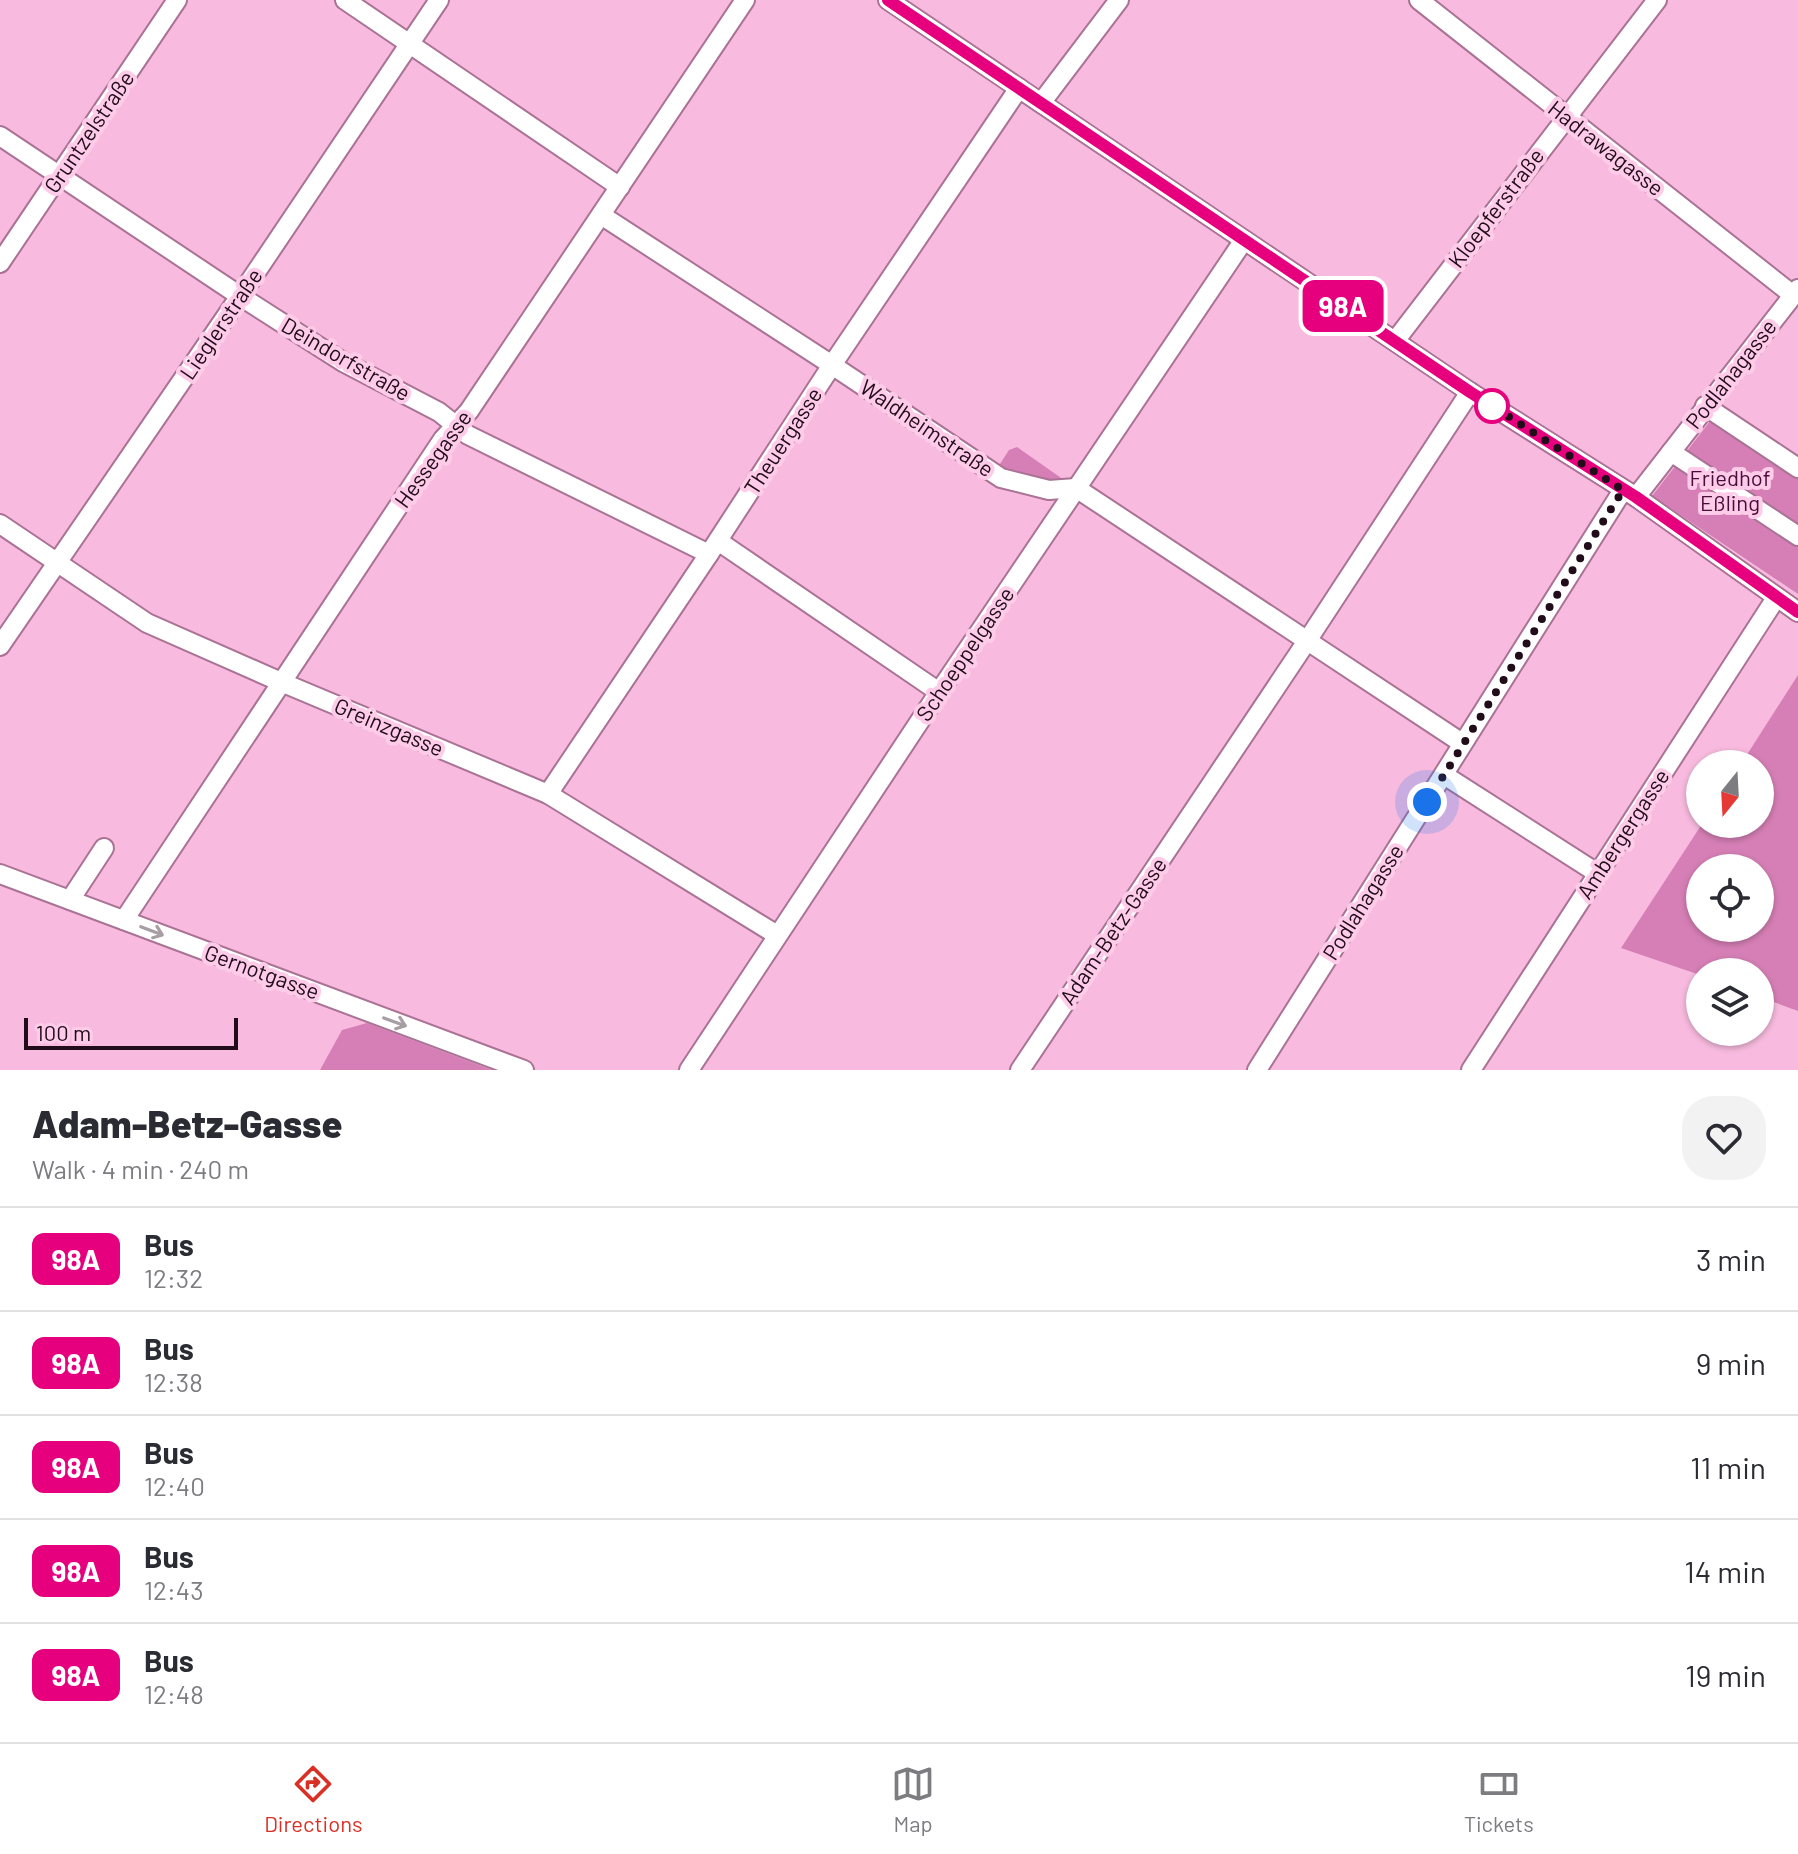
<!DOCTYPE html>
<html lang="en">
<head>
<meta charset="utf-8">
<style>
	body { margin:0; font-family:Barlow,sans-serif; background:#f2f2f3; color:#2b2b33; height:100vh; display:flex; flex-direction:column; font-size:30px; white-space:nowrap }
	* { box-sizing:border-box; margin:0 }
	p { font-size:26px; color:#7c7c81 }
	.icon { flex:none; width:44px; height:44px; fill:none; stroke:currentColor; stroke-width:2; stroke-linecap:round; stroke-linejoin:round }
	.map { position:relative; height:1070px; overflow:hidden }
	.panel { display:flex; flex-direction:column; background:#fff; flex:1 }
	.panel>* { flex:none }
	.badge { padding:0 16px; border-radius:12px; font-size:28px; line-height:52px }
	.needle { width:52px; rotate:198deg }
	.tools { position:absolute; left:1686px; top:750px; display:grid; gap:16px }
	.tools a { display:grid; place-items:center; width:88px; height:88px; border-radius:50%; background:#fff; box-shadow:0 2px 6px #0004; font-size:40px }
	.scale { position:absolute; left:24px; bottom:20px; width:214px; box-sizing:border-box; padding-left:8px; border:4px solid #210c1a; border-top:0; font-size:22px; line-height:28px; white-space:nowrap; color:#210c1a; -webkit-text-stroke:6px #fecce9; paint-order:stroke }
	.you { position:absolute; width:40px; height:40px; margin:-20px; border:6px solid #fff; border-radius:50%; background:#1a73e8; box-shadow:0 0 0 12px #1a73e833 }
	.map>.badge { position:absolute; translate:-50% -50%; box-shadow:0 0 0 4px #fff }
	.round { display:grid; place-items:center; flex:none; width:84px; height:84px; border-radius:32px; background:#f2f2f3 }
	.headline { display:flex; align-items:center; justify-content:space-between; height:136px; padding:0 32px }
	h1 { font-size:38px; font-weight:800; line-height:60px }
	ul { padding:0; list-style:none }
	li { display:flex; align-items:center; gap:24px; height:104px; padding:0 32px; border-top:2px solid #e1e1e2 }
	li div { flex:1 }
	li b { display:block; font-size:30px }
	li em { font-style:normal }
	li .badge { min-width:88px; font-weight:700; text-align:center }
	.tabs { display:flex; justify-content:space-around; align-items:center; height:112px; border-top:2px solid #e1e1e2; background:#fff; font-size:22px; color:#7c7c81 }
	.tabs a { display:grid; justify-items:center; gap:4px }
	.tabs .selected { color:#d93025 }
	.map>svg:first-child { display:block }
	.green { fill:#d67fb6; fill-rule:evenodd }
	.lines { fill:none; stroke-linecap:round; stroke-linejoin:round }
	.minor-casing { stroke:#aa7294; stroke-width:22 }
	.minor { stroke:#fff; stroke-width:18 }
	.oneway { stroke:#a69ea3 }
	.line-casing { stroke:#fff; stroke-width:18 }
	.line { stroke:#e6007e; stroke-width:12 }
	.walk { stroke:#210c1a; stroke-width:8; stroke-dasharray:0 14.4 }
	.stop-dot { fill:#fff; stroke:#e6007e; stroke-width:4 }
	.labels { text-anchor:middle; stroke-width:8; stroke-linejoin:round; paint-order:stroke }
	.street-label { font-size:22px; fill:#210c1a; stroke:#fecce9 }
	.park-label { font-size:22px; fill:#4a0c38; stroke:#fecce9 }
</style>
</head>
<body>
<div class="map">
<svg width="1798" height="1070" viewBox="0 0 1798 1070">
	<rect width="100%" height="100%" fill="#f8bbdf"/>
	<g class="green">
		<path d="M 1711,420 L 1798,479 L 1798,594 L 1652,496 Z"/>
		<path d="M 1017,447 L 1064,480 L 1038,480 L 1002,469 L 999,466 L 1000,464 L 1009,450 Z"/>
		<path d="M 1798,675 L 1798,1011 L 1760,997 L 1760,972 L 1700,972 L 1700,975 L 1621,948 L 1702,824 L 1760,824 L 1760,764 L 1741,764 ZM 1700,868 L 1760,868 L 1760,928 L 1700,928 Z"/>
		<path d="M 367,1023 L 492,1070 L 320,1070 L 342,1030 Z"/>
	</g>
	<g class="lines">
		<defs>
			<g id="minor">
				<path d="M 345,0 L 620,187"/>
				<path d="M 888,0 L 1470,392 L 1636,497 L 1798,612"/>
				<path d="M 1419,0 L 1793,295"/>
				<path d="M 1041,103 L 1119,0"/>
				<path d="M 0,136 L 240,296 L 343,362 L 439,412 L 468,435 L 709,554"/>
				<path d="M 601,215 L 832,365 L 1001,478 L 1049,490 L 1076,488 L 1462,743"/>
				<path d="M 0,263 L 177,0"/>
				<path d="M 1395,341 L 1657,0"/>
				<path d="M 1705,406 L 1798,468"/>
				<path d="M 1671,452 L 1798,536"/>
				<path d="M 1636,497 L 1798,289"/>
				<path d="M 0,524 L 147,623 L 281,682 L 548,794 L 777,935"/>
				<path d="M 718,541 L 939,692"/>
				<path d="M 0,646 L 240,296 L 439,0"/>
				<path d="M 1444,775 L 1597,873"/>
				<path d="M 548,794 L 709,554 L 832,365 L 1019,88"/>
				<path d="M 0,874 L 524,1070"/>
				<path d="M 70,900 L 104,848"/>
				<path d="M 124,920 L 443,439 L 469,411 L 745,0"/>
				<path d="M 689,1070 L 939,692 L 1244,240"/>
				<path d="M 1020,1070 L 1307,641 L 1470,392"/>
				<path d="M 1257,1070 L 1623,490"/>
				<path d="M 1471,1070 L 1776,598"/>
			</g>
		</defs>
		<use href="#minor" class="minor-casing"/>
		<use href="#minor" class="minor"/>
	</g>
	<defs><path id="oneway-shaft" d="M-6 0H5M1.5-3L5.5 0L1.5 3" fill="none" stroke-width="1.6" stroke-linecap="round" stroke-linejoin="round" transform="scale(2)"/></defs>
	<g class="oneway">
		<use href="#oneway-shaft" transform="translate(152 931) rotate(21)"/>
		<use href="#oneway-shaft" transform="translate(395 1022) rotate(20)"/>
	</g>
	<g class="lines">
		<defs>
			<path id="line" d="M 888,0 L 1470,392 L 1636,497 L 1798,612"/>
		</defs>
		<use href="#line" class="line-casing"/>
		<use href="#line" class="line"/>
		<path class="walk" d="M 1427,802 L 1623,490 L 1492,406"/>
	</g>
	<circle class="stop-dot" cx="1492" cy="406" r="16"/>
	<g class="labels">
		<g class="street-label">
			<text transform="translate(89 132) rotate(-56)" y="8">Gruntzelstraße</text>
			<text transform="translate(1606 148) rotate(38)" y="8">Hadrawagasse</text>
			<text transform="translate(1496 208) rotate(-53)" y="8">Kloepferstraße</text>
			<text transform="translate(221 324) rotate(-56)" y="8">Lieglerstraße</text>
			<text transform="translate(346 359) rotate(30)" y="8">Deindorfstraße</text>
			<text transform="translate(1731 374) rotate(-52)" y="8">Podlahagasse</text>
			<text transform="translate(927 428) rotate(34)" y="8">Waldheimstraße</text>
			<text transform="translate(783 441) rotate(-57)" y="8">Theuergasse</text>
			<text transform="translate(433 459) rotate(-54)" y="8">Hessegasse</text>
			<text transform="translate(965 654) rotate(-56)" y="8">Schoeppelgasse</text>
			<text transform="translate(389 727) rotate(23)" y="8">Greinzgasse</text>
			<text transform="translate(1623 834) rotate(-57)" y="8">Ambergergasse</text>
			<text transform="translate(1363 902) rotate(-58)" y="8">Podlahagasse</text>
			<text transform="translate(1113 931) rotate(-56)" y="8">Adam-Betz-Gasse</text>
			<text transform="translate(262 972) rotate(20)" y="8">Gernotgasse</text>
		</g>
		<g class="park-label">
			<text x="1730" y="486">Friedhof<tspan x="1730" dy="25">Eßling</tspan></text>
		</g>
	</g>
</svg>
<div class="tools">
<a><svg class="needle" viewBox="-14 -14 28 28"><path d="M0-13l5 13h-10z" fill="#e53935"/><path d="M0 13l5-13h-10z" fill="#7c7c81"/></svg></a>
<a><svg class="icon" aria-label="locate" viewBox="0 0 24 24"><circle cx="12" cy="12" r="6"/><path d="M12 2v4M12 18v4M2 12h4M18 12h4"/></svg></a>
<a><svg class="icon" aria-label="layers" viewBox="0 0 24 24"><path d="M12 4l9 5-9 5-9-5zM3 14l9 5 9-5"/></svg></a>
</div>
<div class="scale">100 m</div>
<div class="you" style="left:1427px;top:802px"></div>
<b class="badge" style="left:1343px;top:306px;background:#e6007e;color:#fff">98A</b>
</div>
<section class="panel">
<div class="headline"><div><h1>Adam-Betz-Gasse</h1><p>Walk · 4 min · 240 m</p></div><a class="round"><svg class="icon" aria-label="heart" viewBox="0 0 24 24"><path d="M12 20l-8-8c-3-5 5-10 8-4 3-6 11-1 8 4z"/></svg></a></div>
<ul>
<li><span class="badge" style="background:#e6007e;color:#fff">98A</span><div><b>Bus</b><p>12:32</p></div><em>3 min</em></li>
<li><span class="badge" style="background:#e6007e;color:#fff">98A</span><div><b>Bus</b><p>12:38</p></div><em>9 min</em></li>
<li><span class="badge" style="background:#e6007e;color:#fff">98A</span><div><b>Bus</b><p>12:40</p></div><em>11 min</em></li>
<li><span class="badge" style="background:#e6007e;color:#fff">98A</span><div><b>Bus</b><p>12:43</p></div><em>14 min</em></li>
<li><span class="badge" style="background:#e6007e;color:#fff">98A</span><div><b>Bus</b><p>12:48</p></div><em>19 min</em></li>
</ul>
</section>
<nav class="tabs">
<a class="selected"><svg class="icon" aria-label="directions" viewBox="0 0 24 24"><path d="M12 3l9 9-9 9-9-9zM9 14v-3h6M13 9l2 2-2 2"/></svg>Directions</a>
<a><svg class="icon" aria-label="map" viewBox="0 0 24 24"><path d="M3 6l6-2 6 2 6-2v14l-6 2-6-2-6 2zM9 4v14M15 6v14"/></svg>Map</a>
<a><svg class="icon" aria-label="tickets" viewBox="0 0 24 24"><path d="M3 7h18v10H3zM15 7v10"/></svg>Tickets</a>
</nav>
</body>
</html>
